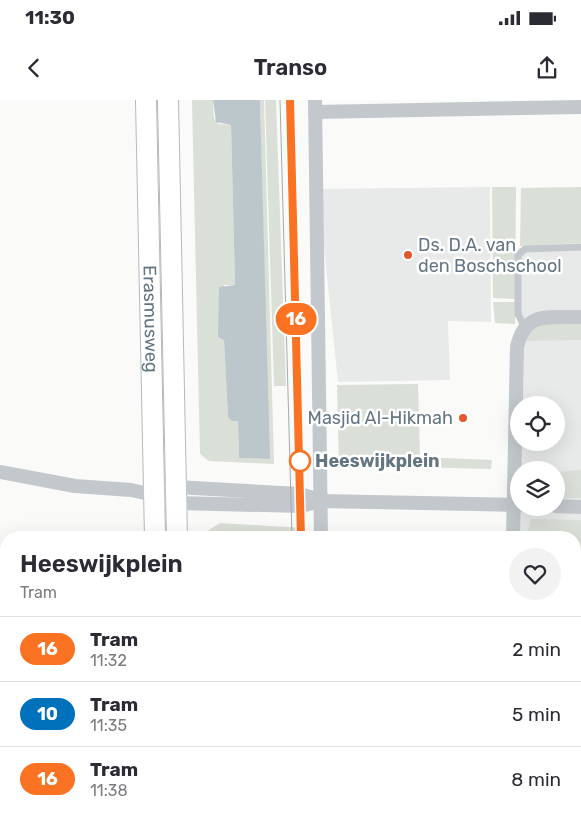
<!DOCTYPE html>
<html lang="en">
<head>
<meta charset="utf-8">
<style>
	body { margin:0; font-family:Rubik,sans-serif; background:#f2f2f3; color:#2b2b33; height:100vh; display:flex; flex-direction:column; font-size:19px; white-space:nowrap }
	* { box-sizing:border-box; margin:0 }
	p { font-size:16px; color:#7c7c81 }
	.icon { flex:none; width:28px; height:28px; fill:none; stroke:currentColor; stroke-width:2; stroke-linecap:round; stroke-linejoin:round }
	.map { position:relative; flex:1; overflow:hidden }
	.details { position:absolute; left:0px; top:431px; width:581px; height:291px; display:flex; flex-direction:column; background:#fff; border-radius:20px 20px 0 0; box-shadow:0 5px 20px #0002 }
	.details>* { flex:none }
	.badge { padding:0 10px; border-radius:16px; font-size:18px; line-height:32px }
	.tools { position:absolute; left:510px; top:296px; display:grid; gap:10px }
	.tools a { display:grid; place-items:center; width:55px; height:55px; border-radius:50%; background:#fff; box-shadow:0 5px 20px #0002; font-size:25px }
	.map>.badge { position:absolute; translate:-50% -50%; box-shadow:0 0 0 2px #fff }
	.round { display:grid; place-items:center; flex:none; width:52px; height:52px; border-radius:26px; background:#f2f2f3 }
	.summary { display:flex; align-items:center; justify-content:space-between; height:85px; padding:0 20px }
	h1 { font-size:24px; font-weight:600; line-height:38px }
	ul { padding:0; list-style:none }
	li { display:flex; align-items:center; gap:15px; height:65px; padding:0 20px; border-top:1px solid #e1e1e2 }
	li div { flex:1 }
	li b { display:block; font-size:19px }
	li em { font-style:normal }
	li .badge { min-width:55px; font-weight:700; text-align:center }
	.status { display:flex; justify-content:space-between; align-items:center; height:35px; padding:0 25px; background:#fff; direction:ltr }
	.status svg { height:14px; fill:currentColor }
	header { display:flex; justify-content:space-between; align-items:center; height:65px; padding:0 20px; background:#fff; font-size:22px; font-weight:600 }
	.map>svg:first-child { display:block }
	.built { fill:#e8e9e9; fill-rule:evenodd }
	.green { fill:#dadfd7 }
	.water { fill:#bbc7cb }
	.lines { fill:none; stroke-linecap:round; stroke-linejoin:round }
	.secondary-casing { stroke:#b3babf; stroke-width:22 }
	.service { stroke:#c3c8cc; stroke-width:7 }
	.minor { stroke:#c3c8cc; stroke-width:14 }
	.secondary { stroke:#fff; stroke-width:20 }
	.tram { stroke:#a2aab0; stroke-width:1 }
	.line-casing { stroke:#fff; stroke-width:11 }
	.line { stroke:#fa7222; stroke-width:8 }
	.poi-dot { fill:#e4572e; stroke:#fff; stroke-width:2 }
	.stop-dot { fill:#fff; stroke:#fa7222; stroke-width:2.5 }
	.labels { text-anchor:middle; stroke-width:5; stroke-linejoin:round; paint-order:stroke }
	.poi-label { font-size:18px; fill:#657683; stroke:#fff; text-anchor:start }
	.street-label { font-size:18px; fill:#657683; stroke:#fff }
	.stop-label { font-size:18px; font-weight:bold; fill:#657683; stroke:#fff; text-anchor:start }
</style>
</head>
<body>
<div class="status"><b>11:30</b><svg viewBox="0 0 49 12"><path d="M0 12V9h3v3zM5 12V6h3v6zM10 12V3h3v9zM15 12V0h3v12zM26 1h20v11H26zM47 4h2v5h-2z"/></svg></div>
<header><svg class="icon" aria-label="back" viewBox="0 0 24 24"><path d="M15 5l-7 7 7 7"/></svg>Transo<svg class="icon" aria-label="share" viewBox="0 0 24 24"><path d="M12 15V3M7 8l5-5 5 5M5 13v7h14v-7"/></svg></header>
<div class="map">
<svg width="581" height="722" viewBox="0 0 581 722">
	<rect width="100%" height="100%" fill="#fafaf8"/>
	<g class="built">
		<path d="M 490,87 L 491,222 L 448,221 L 450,280 L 338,282 L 318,89 Z"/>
		<path d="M 581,146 L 581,505 L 575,505 L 575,438 L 518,438 L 519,148 ZM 519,305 L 556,305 L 556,342 L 519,342 ZM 519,370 L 556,370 L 556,408 L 519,408 Z"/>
	</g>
	<g class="green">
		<path d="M 192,0 L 213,0 L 214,18 L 219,24 L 231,25 L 235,185 L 224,185 L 224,239 L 228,317 L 238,321 L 239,358 L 269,359 L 260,0 L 264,0 L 274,364 L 209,361 L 200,354 Z"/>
		<path d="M 265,0 L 276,0 L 286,286 L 274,286 Z"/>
		<path d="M 492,87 L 516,87 L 515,199 L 493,198 Z"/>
		<path d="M 581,87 L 581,143 L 520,146 L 521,88 Z"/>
		<path d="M 493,202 L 515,202 L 515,224 L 495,223 Z"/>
		<path d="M 525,223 L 581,223 L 581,240 L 521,241 Z"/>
		<path d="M 418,284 L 420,357 L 492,360 L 491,369 L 339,365 L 337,285 Z"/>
		<path d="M 581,370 L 581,398 L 556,398 L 556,372 Z"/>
		<path d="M 531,419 L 581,420 L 581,451 L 575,451 L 575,438 L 526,437 Z"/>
		<path d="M 220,423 L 304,428 L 304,437 L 201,437 L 201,435 Z"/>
		<rect x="575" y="573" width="6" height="72"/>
	</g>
	<path class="water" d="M 213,0 L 260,0 L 270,359 L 239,358 L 238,321 L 232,321 L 228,317 L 224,240 L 218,237 L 219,187 L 235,185 L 231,25 L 216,22 Z"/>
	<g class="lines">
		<defs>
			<g id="secondary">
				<path id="s1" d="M 146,0 L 155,438"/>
				<path d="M 168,0 L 177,438"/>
				<path d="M 158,716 L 158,722"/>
				<path d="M 182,716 L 182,722"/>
			</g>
		</defs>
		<use href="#secondary" class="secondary-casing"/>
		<path class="service" d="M 524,226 L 518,214 L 518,155 L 525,149 L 581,147"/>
		<g class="minor">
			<path d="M 315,0 L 321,438"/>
			<path d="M 315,12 L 581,7"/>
			<path d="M 0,372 L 75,386 L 131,390 L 154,395 L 176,403 L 301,406 L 321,401 L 519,405"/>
			<path d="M 168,389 L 176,387 L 300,394 L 320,400"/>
			<path d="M 556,406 L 581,407"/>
			<path d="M 513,438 L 517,247 C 525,210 550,218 581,217"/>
			<path d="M 575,548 L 581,548"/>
			<path d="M 325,716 L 325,722"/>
			<path d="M 520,716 L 521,722"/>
		</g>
		<use href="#secondary" class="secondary"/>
		<g class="tram">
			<path d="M 280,0 L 292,438"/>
			<path d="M 290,0 L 301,438"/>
			<path d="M 296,716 L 296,722"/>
			<path d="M 305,716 L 305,722"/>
		</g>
	</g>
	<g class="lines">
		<defs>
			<path id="line" d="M 290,0 L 301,438"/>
		</defs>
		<use href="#line" class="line-casing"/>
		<use href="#line" class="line"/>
	</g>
	<g class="poi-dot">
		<circle cx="408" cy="155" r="5"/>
		<circle cx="463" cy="318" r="5"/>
	</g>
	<circle class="stop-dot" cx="300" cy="361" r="10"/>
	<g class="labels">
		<g class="poi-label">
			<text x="418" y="151">Ds. D.A. van<tspan x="418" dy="21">den Boschschool</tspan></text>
			<text x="453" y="324" text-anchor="end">Masjid Al-Hikmah</text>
		</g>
		<g class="street-label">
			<text dy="6" stroke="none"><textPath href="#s1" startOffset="219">Erasmusweg</textPath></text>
		</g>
		<g class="stop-label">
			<text x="315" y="367">Heeswijkplein</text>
		</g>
	</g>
</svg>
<div class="tools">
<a><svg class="icon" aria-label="locate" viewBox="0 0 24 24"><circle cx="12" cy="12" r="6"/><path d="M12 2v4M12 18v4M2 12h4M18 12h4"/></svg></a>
<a><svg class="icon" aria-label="layers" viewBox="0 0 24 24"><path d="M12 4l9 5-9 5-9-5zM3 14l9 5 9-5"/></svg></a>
</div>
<b class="badge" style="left:296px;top:219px;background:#fa7222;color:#fff">16</b>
<section class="details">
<div class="summary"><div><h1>Heeswijkplein</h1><p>Tram</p></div><a class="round"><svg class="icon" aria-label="heart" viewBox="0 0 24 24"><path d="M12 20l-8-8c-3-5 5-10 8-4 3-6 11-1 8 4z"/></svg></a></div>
<ul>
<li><span class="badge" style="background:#fa7222;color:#fff">16</span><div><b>Tram</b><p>11:32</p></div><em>2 min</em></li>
<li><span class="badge" style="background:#0072bc;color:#fff">10</span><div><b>Tram</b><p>11:35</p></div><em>5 min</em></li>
<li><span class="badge" style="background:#fa7222;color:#fff">16</span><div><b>Tram</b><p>11:38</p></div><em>8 min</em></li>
</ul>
</section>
</div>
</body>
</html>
